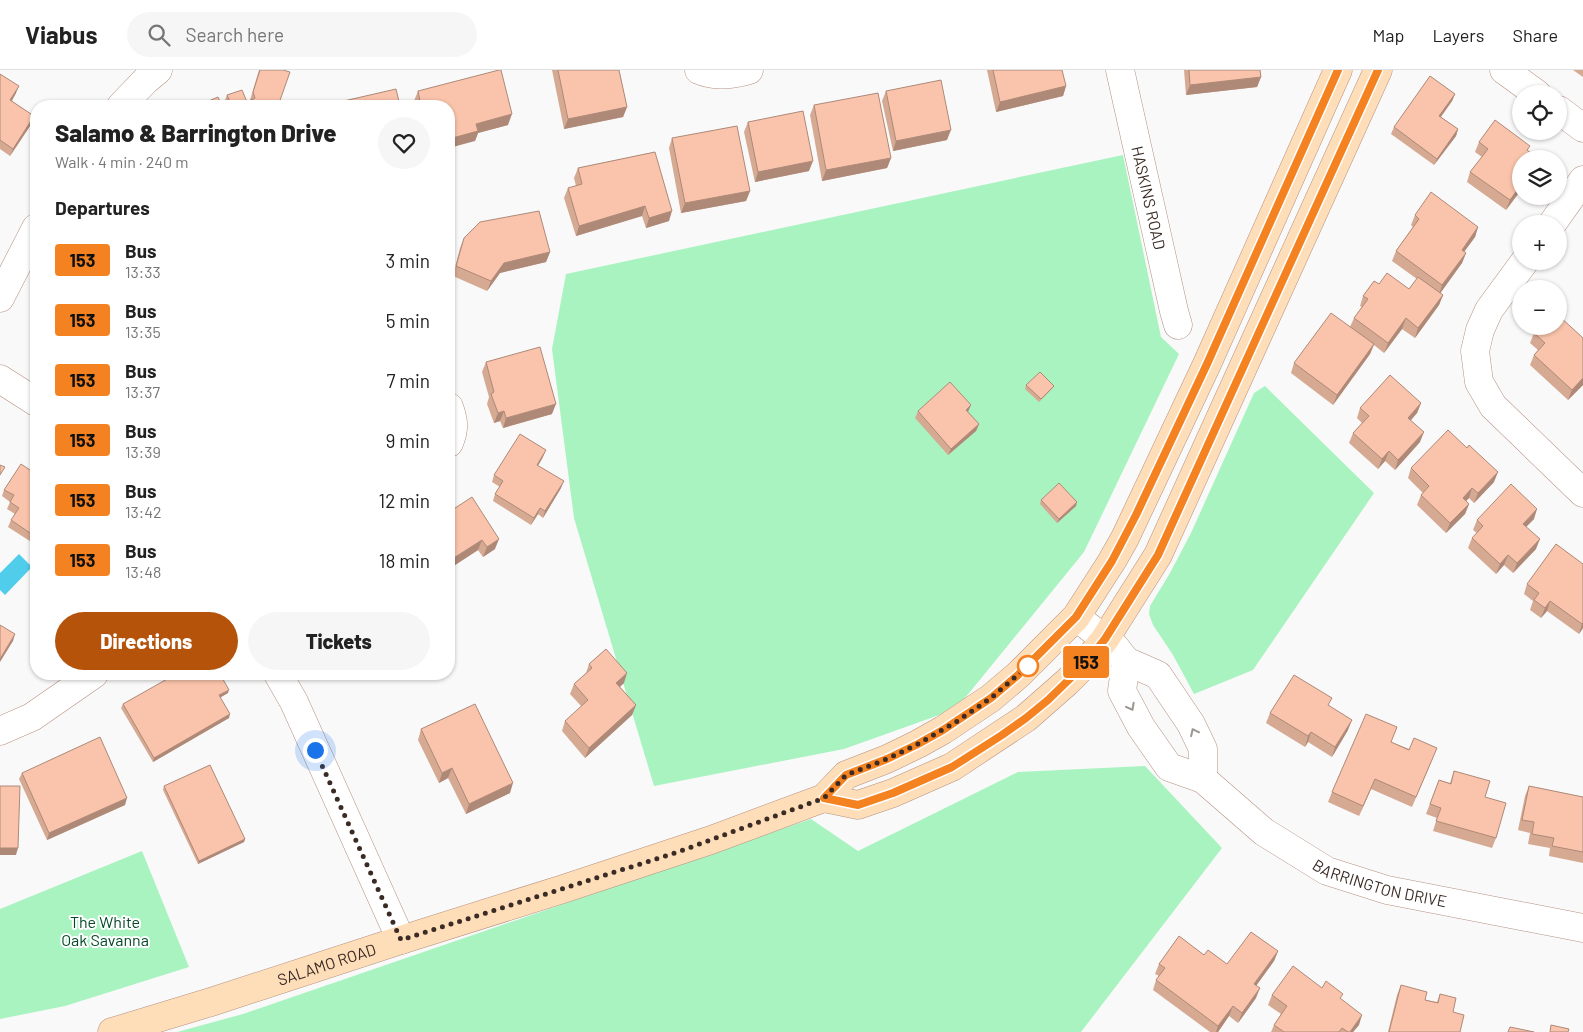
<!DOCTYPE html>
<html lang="en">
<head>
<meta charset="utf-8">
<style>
	body { margin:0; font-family:Barlow,sans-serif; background:#f6f6f6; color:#222; height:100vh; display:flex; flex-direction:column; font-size:19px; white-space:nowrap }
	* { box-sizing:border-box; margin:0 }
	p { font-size:16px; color:#767676 }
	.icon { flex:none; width:28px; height:28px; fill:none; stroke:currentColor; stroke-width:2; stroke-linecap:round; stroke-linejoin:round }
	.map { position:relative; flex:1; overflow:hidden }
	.sheet { position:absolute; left:30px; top:30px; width:425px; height:580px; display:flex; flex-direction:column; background:#fff; border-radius:20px; box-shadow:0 1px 4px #0004 }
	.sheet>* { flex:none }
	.badge { padding:0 10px; border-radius:4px; font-size:18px; line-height:32px }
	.controls { position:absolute; left:1512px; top:15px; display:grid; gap:10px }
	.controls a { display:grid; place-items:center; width:55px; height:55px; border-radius:50%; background:#fff; box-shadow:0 1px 4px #0004; font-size:25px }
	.you { position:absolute; width:25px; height:25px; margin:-12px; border:4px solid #fff; border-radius:50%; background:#1a73e8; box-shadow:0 0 0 8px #1a73e833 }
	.map>.badge { position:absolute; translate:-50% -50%; box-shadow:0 0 0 2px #fff }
	h2 { padding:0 25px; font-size:19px; line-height:45px }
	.round { display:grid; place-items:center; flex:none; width:52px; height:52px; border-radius:26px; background:#f6f6f6 }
	.headline { display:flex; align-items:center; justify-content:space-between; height:85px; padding:0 25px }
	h1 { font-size:24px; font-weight:800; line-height:38px }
	.primary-button { display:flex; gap:10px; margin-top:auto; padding:10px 25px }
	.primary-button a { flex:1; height:58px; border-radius:30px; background:#b45309; color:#fff; font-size:20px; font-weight:800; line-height:58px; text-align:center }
	.primary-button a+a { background:#f6f6f6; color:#222 }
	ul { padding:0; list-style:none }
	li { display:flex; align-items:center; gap:15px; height:60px; padding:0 25px }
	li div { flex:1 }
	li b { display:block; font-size:19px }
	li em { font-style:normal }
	li .badge { min-width:55px; font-weight:700; text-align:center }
	header { display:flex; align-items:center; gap:30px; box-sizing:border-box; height:70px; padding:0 25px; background:#fff; border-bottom:1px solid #e0e0e0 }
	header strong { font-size:24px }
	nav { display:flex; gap:28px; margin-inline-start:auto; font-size:18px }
	.search { width:350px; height:45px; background:#f6f6f6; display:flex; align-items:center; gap:12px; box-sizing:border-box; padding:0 18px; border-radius:28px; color:#767676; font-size:19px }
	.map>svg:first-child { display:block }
	.green { fill:#a9f3c1 }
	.water { fill:#50cdeb }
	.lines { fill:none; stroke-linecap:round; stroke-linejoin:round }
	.minor-casing { stroke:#b59181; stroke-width:29 }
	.secondary-casing { stroke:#b59181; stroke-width:29 }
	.minor { stroke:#fff; stroke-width:28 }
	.secondary { stroke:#feddb9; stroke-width:28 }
	.wall { fill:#d6a993 }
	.shaded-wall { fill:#ae8978 }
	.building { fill:#f9c4ab; stroke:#ae8978 }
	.oneway { stroke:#9c9692 }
	.line-casing { stroke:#fff; stroke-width:11 }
	.line { stroke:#f58220; stroke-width:8 }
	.walk { stroke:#3a2c25; stroke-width:5; stroke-dasharray:0 9 }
	.stop-dot { fill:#fff; stroke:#f58220; stroke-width:2.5 }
	.labels { text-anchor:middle; stroke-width:4; stroke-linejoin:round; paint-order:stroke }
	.street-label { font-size:16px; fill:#3a2c25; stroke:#fff }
	.park-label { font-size:16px; fill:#034926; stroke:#fff }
</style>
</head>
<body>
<header>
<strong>Viabus</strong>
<div class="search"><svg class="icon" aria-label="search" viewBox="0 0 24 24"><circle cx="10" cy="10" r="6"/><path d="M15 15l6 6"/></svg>Search here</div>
<nav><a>Map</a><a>Layers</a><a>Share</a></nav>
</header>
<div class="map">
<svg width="1583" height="962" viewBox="0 0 1583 962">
	<rect width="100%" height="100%" fill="#f9f9f9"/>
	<g class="green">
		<path d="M 1123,85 L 1161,267 L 1179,284 L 1084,482 L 956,639 L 844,679 L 654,716 L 574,448 L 552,279 L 566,204 Z"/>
		<path d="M 1265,316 L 1374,423 L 1253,600 L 1194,624 L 1173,585 L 1153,555 L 1149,544 L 1150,536 L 1170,503 L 1191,463 L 1254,323 Z"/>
		<path d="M 1145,696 L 1222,778 L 1081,962 L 177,962 L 243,944 L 811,749 L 858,781 L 1018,702 Z"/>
		<path d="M 142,781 L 189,897 L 65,936 L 0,949 L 0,839 Z"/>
	</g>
	<path class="water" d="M 19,484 L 32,497 L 5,525 L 0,520 L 0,503 Z"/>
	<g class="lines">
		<defs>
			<g id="minor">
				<path d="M 699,0 C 716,7 732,5 749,0"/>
				<path id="s1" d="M 1120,0 L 1174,241 L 1178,255"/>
				<path d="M 1504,0 L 1537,24"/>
				<path d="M 121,36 L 146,10 L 158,0"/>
				<path d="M 1559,40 L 1583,58"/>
				<path d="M 1552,154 L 1583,110"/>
				<path d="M 1525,191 L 1489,240 L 1480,260 L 1475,281 L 1479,312 L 1493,336 L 1583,423"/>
				<path d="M 0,228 L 36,158"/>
				<path d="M 0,309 L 36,332"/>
				<path d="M 449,337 C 454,351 455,359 449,373"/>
				<path d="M 1076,547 L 1115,577 L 1126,591 L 1158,605 L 1191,654 L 1203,679 L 1203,709"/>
				<path id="s2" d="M 1126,591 L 1122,621 L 1141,657 L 1169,697 L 1203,709 L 1264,762 L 1327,801 L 1387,820 L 1583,858"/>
				<path d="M 278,604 L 294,632 L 401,870"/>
				<path d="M 0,661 L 32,647 L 94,604"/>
			</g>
			<g id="secondary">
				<path d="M 824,728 L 858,735 L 893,723 L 952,697 L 1026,648 L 1067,612 L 1083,596 L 1105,569 L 1158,485 L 1378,0"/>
				<path id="s3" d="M 112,962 L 211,932 L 401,870 L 563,819 L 711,770 L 824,728 L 846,705 L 887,689 L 918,674 L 943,660 L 991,628 L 1018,605 L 1076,547 L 1112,491 L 1125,468 L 1207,294 L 1338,0"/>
			</g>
		</defs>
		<use href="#minor" class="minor-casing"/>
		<use href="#secondary" class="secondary-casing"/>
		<use href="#minor" class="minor"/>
		<use href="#secondary" class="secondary"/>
	</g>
	<g class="wall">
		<path d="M 259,0 L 283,0 L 278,36 L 224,36 L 223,35 L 227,25 L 247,32 L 250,30 Z"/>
		<path d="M 552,0 L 619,0 L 627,37 L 623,47 L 564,59 Z"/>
		<path d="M 987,0 L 1062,0 L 1066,16 L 1063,26 L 996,42 Z"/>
		<path d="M 1184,0 L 1260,0 L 1261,7 L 1257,17 L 1186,25 Z"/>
		<path d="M 1573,0 L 1583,0 L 1583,7 Z"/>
		<path d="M 0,4 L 16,23 L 12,31 L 34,46 L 32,53 L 10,86 L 0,79 Z"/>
		<path d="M 418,21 L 508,55 L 478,63 L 475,71 L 449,36 L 415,36 L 414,31 Z"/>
		<path d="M 886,21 L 947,70 L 893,81 L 882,31 Z"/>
		<path d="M 1455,24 L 1452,31 L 1441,47 L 1458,59 L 1456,66 L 1434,95 L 1391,64 L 1394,57 Z"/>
		<path d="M 814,35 L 891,88 L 887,98 L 822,111 L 810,45 Z"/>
		<path d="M 748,52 L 809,101 L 755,112 L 744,62 Z"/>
		<path d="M 672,68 L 750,121 L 746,131 L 681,143 L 669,78 Z"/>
		<path d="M 1479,72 L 1521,89 L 1521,120 L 1506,140 L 1467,112 L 1470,102 L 1482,87 L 1475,82 Z"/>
		<path d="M 655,82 L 669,151 L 646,158 L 642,146 L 576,166 L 564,128 L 568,118 L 576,116 L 574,108 L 578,98 Z"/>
		<path d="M 1415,145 L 1478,157 L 1475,167 L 1464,182 L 1466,183 L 1462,193 L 1440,223 L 1443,225 L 1439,235 L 1415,268 L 1402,259 L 1384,283 L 1374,275 L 1370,284 L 1333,335 L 1291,303 L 1294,293 L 1350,257 L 1354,248 L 1362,237 L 1360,236 L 1363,226 L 1379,214 L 1409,219 L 1417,209 L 1392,191 L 1396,181 L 1413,157 L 1411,155 Z"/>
		<path d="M 464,168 L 550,182 L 546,192 L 500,203 L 487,221 L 453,206 L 460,178 Z"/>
		<path d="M 1534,263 L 1583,268 L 1583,315 L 1568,330 L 1530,295 L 1534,285 L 1538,280 L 1530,273 Z"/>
		<path d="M 486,292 L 552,344 L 503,358 L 500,351 L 494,353 L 487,334 L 489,327 L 482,302 Z"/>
		<path d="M 1026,315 L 1054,316 L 1052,319 L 1039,332 L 1025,319 Z"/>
		<path d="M 1421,333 L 1417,343 L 1411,350 L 1420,372 L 1395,400 L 1385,391 L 1378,399 L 1349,373 L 1353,363 L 1362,353 L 1357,348 L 1360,338 Z"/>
		<path d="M 918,341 L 968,342 L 979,354 L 976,361 L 948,385 L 915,348 Z"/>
		<path d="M 543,387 L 538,396 L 561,418 L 543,448 L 538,444 L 531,455 L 493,431 L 495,424 L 500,417 L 492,412 L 494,405 Z"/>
		<path d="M 1411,398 L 1494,412 L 1474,433 L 1469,428 L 1466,431 L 1469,434 L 1465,444 L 1446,463 L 1417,435 L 1421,425 L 1423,423 L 1408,408 Z"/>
		<path d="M 36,404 L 36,475 L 8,457 L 11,450 L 15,444 L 7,439 L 10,432 L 2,426 L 4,420 Z"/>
		<path d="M 1041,430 L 1076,436 L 1057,453 L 1040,434 Z"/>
		<path d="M 449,442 L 495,479 L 483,487 L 478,480 L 449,499 Z"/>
		<path d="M 1534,449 L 1526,457 L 1536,479 L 1513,503 L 1504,495 L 1496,504 L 1468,478 L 1472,468 L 1477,463 L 1473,460 L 1477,450 Z"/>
		<path d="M 1583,494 L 1583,558 L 1579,564 L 1547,541 L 1541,548 L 1530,540 L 1533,531 L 1524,524 L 1527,514 Z"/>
		<path d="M 589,594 L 624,613 L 620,617 L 636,635 L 632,645 L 585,688 L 562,661 L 565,651 L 582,637 L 570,624 L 574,614 L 586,603 Z"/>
		<path d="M 228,623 L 220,627 L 229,648 L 153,692 L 121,638 L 123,634 Z"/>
		<path d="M 1329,636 L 1348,660 L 1332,687 L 1308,672 L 1305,677 L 1266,653 L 1270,643 Z"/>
		<path d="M 421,659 L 510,723 L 466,744 L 448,708 L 439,713 L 418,670 Z"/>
		<path d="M 1391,672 L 1433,688 L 1412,737 L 1371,719 L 1359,746 L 1328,732 L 1332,722 Z"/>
		<path d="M 1454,701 L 1485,727 L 1496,768 L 1492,778 L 1433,761 L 1437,748 L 1426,744 L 1439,710 L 1450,713 Z"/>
		<path d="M 22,703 L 125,735 L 47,770 L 19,709 Z"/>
		<path d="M 164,716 L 245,769 L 244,772 L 198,794 L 163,720 Z"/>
		<path d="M 1529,716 L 1583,727 L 1583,793 L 1549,786 L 1550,778 L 1528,774 L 1530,763 L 1518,760 L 1525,726 Z"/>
		<path d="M 1278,881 L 1274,891 L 1256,916 L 1256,928 L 1238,953 L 1229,946 L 1218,962 L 1210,962 L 1153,920 L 1156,910 L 1159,906 L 1155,904 L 1159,894 L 1204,885 L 1227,894 Z"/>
		<path d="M 1401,915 L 1425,930 L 1437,932 L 1440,924 L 1453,942 L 1460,962 L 1388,962 L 1397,925 Z"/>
		<path d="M 1322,918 L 1341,929 L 1359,955 L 1353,962 L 1271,962 L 1274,955 L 1281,944 L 1268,935 L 1272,925 Z"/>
	</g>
	<g class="shaded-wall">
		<path d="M 1261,7 L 1257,17 L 1186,25 L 1190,15 Z"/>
		<path d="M 19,16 L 16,23 L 8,37 L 10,30 Z"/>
		<path d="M 1066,16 L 1063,26 L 996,42 L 1000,32 Z"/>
		<path d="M 1455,24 L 1452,31 L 1437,52 L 1439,46 Z"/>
		<path d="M 627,37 L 623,47 L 564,59 L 568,49 Z"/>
		<path d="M 512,44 L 508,55 L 478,63 L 475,71 L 449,78 L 449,69 L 476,54 Z"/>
		<path d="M 34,46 L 32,53 L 10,86 L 13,79 Z"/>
		<path d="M 1458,59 L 1456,66 L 1434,95 L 1437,89 Z"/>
		<path d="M 951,60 L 947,70 L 893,81 L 896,71 Z"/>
		<path d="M 891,88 L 887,98 L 822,111 L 826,100 Z"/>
		<path d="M 813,91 L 809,101 L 755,112 L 758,102 Z"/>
		<path d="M 1521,115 L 1521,120 L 1506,140 L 1510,130 Z"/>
		<path d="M 750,121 L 746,131 L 681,143 L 685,133 Z"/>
		<path d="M 645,136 L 642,146 L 576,166 L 579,156 Z"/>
		<path d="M 672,141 L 669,151 L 646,158 L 649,148 Z"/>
		<path d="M 1478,157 L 1475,167 L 1458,190 L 1462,180 Z"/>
		<path d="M 550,182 L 546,192 L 500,203 L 487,221 L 491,211 L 504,193 Z"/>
		<path d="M 1466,183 L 1462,193 L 1439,225 L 1442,215 Z"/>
		<path d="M 1443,225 L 1439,235 L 1415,268 L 1418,258 Z"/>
		<path d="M 1406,248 L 1402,259 L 1384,283 L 1388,273 Z"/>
		<path d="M 1374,274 L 1370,284 L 1333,335 L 1337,325 Z"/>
		<path d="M 1583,308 L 1583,315 L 1568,330 L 1572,320 Z"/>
		<path d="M 1421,333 L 1417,343 L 1404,358 L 1408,348 Z"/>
		<path d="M 556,334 L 552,344 L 503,358 L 506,348 Z"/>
		<path d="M 971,335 L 968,342 L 966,340 Z"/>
		<path d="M 504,341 L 500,351 L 494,353 L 498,343 Z"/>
		<path d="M 979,354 L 976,361 L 948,385 L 951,379 Z"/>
		<path d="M 1424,362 L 1420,372 L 1395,400 L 1398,390 Z"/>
		<path d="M 546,380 L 543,387 L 534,402 L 537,395 Z"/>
		<path d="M 1389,381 L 1385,391 L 1378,399 L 1382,389 Z"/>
		<path d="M 1498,402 L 1494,412 L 1474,433 L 1478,423 Z"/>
		<path d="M 564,411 L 561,418 L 543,448 L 545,441 Z"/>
		<path d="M 1472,418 L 1469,428 L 1459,438 L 1463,428 Z"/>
		<path d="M 1077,432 L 1076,436 L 1057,453 L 1059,449 Z"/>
		<path d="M 1469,434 L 1465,444 L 1446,463 L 1450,453 Z"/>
		<path d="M 540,438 L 538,444 L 531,455 L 534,448 Z"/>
		<path d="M 1537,439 L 1534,449 L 1519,464 L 1523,454 Z"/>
		<path d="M 499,469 L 495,479 L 483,487 L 487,477 Z"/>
		<path d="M 1540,469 L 1536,479 L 1513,503 L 1517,493 Z"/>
		<path d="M 482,470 L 478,480 L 449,499 L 449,491 Z"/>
		<path d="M 1508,485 L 1504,495 L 1496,504 L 1500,494 Z"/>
		<path d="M 1550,531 L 1547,541 L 1541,548 L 1545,538 Z"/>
		<path d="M 1583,553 L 1583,558 L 1579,564 L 1582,554 Z"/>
		<path d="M 15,564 L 13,571 L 0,592 L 0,589 Z"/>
		<path d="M 627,603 L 624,613 L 613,623 L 616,613 Z"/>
		<path d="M 229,620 L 228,623 L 218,629 L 219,625 Z"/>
		<path d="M 636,635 L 632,645 L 585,688 L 589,678 Z"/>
		<path d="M 230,644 L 229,648 L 153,692 L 154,688 Z"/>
		<path d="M 1352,650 L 1348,660 L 1332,687 L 1335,677 Z"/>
		<path d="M 1311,662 L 1308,672 L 1305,677 L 1308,666 Z"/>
		<path d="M 452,698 L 448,708 L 439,713 L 442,703 Z"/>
		<path d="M 1375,709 L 1371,719 L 1359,746 L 1363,736 Z"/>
		<path d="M 513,713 L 510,723 L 466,744 L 469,734 Z"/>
		<path d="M 127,728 L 125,735 L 47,770 L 49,763 Z"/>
		<path d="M 245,769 L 244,772 L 198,794 L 199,791 Z"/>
		<path d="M 0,778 L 18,778 L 16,785 L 0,785 Z"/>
		<path d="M 1278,881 L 1274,891 L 1250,924 L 1254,914 Z"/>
		<path d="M 1260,918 L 1256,928 L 1238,953 L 1242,943 Z"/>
		<path d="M 1233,936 L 1229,946 L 1218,962 L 1216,962 L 1218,956 Z"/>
		<path d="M 1362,945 L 1359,955 L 1353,962 L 1350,962 Z"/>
	</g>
	<g class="building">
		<path d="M 260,0 L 283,0 L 290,2 L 278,36 L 227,36 L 231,34 L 227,25 L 242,20 L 247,32 L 255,28 L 253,22 Z"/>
		<path d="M 499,0 L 501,0 L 512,44 L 476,54 L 478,61 L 449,69 L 449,36 L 421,36 L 418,21 Z"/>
		<path d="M 558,0 L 619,0 L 627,37 L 568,49 Z"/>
		<path d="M 993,0 L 1062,0 L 1066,16 L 1000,32 Z"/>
		<path d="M 1189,0 L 1260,0 L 1261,7 L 1190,15 Z"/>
		<path d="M 0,4 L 19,16 L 10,30 L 34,46 L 13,79 L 0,70 Z"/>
		<path d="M 1430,6 L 1455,24 L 1439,46 L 1458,59 L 1437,89 L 1394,57 Z"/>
		<path d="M 941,10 L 951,60 L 896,71 L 886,21 Z"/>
		<path d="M 396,19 L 400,36 L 322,36 Z"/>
		<path d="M 878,23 L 891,88 L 826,100 L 814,35 Z"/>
		<path d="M 218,27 L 222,36 L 199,36 L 199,35 Z"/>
		<path d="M 803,41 L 813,91 L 758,102 L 748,52 Z"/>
		<path d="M 1495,50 L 1530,76 L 1527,80 L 1539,89 L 1521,89 L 1521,115 L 1510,130 L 1470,102 L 1488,79 L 1479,72 Z"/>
		<path d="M 737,56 L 750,121 L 685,133 L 672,68 Z"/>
		<path d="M 655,82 L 672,141 L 649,148 L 645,136 L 579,156 L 568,118 L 582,114 L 578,98 Z"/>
		<path d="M 1431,122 L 1478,157 L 1462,180 L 1466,183 L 1442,215 L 1396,181 L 1419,149 L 1415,145 Z"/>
		<path d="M 539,141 L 550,182 L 504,193 L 491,211 L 456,196 L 464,168 L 480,152 Z"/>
		<path d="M 1387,203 L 1409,219 L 1418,207 L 1443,225 L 1418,258 L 1406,248 L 1388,273 L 1354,248 L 1368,229 L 1363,226 L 1374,211 L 1379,214 Z"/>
		<path d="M 1331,243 L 1374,274 L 1337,325 L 1294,293 Z"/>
		<path d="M 1559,246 L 1583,268 L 1583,308 L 1572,320 L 1534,285 L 1545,273 L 1534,263 L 1540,256 L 1559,256 Z"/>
		<path d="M 540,277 L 556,334 L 506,348 L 504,341 L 498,343 L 491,324 L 494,322 L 486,292 Z"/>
		<path d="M 1040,302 L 1054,316 L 1041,329 L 1026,315 Z"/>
		<path d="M 1390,305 L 1421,333 L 1408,348 L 1424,362 L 1398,390 L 1389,381 L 1382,389 L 1353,363 L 1369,346 L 1360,338 Z"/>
		<path d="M 950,312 L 971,335 L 966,340 L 979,354 L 951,379 L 918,341 Z"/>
		<path d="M 1448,360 L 1467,378 L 1469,375 L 1498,402 L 1478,423 L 1472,418 L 1463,428 L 1469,434 L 1450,453 L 1421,425 L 1429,416 L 1411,398 Z"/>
		<path d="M 520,364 L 546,380 L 537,395 L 564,411 L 545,441 L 540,438 L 534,448 L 495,424 L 503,411 L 494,405 Z"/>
		<path d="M 21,394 L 36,404 L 36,467 L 11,450 L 19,438 L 10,432 L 14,425 L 4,420 Z"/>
		<path d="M 0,395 L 5,397 L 0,405 Z"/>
		<path d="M 1059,413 L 1077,432 L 1059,449 L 1041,430 Z"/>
		<path d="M 1511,414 L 1537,439 L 1523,454 L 1540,469 L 1517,493 L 1508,485 L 1500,494 L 1472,468 L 1483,456 L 1477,450 Z"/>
		<path d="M 472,427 L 499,469 L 487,477 L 482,470 L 449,491 L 449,442 Z"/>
		<path d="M 1556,474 L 1583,494 L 1583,553 L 1582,554 L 1550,531 L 1545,538 L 1534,530 L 1539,523 L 1527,514 Z"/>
		<path d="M 0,555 L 15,564 L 0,589 Z"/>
		<path d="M 606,579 L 627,603 L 616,613 L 636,635 L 589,678 L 565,651 L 588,630 L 574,614 L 592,598 L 589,594 Z"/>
		<path d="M 176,604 L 220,604 L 229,620 L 219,625 L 230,644 L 154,688 L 123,634 Z"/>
		<path d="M 1294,605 L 1332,628 L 1328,635 L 1352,650 L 1335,677 L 1311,662 L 1308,666 L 1270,643 Z"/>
		<path d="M 475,634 L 513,713 L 469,734 L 452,698 L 442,703 L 421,659 Z"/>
		<path d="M 1366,644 L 1397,657 L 1391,672 L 1409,680 L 1414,668 L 1437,678 L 1416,727 L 1375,709 L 1363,736 L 1332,722 Z"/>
		<path d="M 100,667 L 127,728 L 49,763 L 22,703 Z"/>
		<path d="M 210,695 L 245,769 L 199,791 L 164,716 Z"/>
		<path d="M 1454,701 L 1490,711 L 1485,727 L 1506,733 L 1496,768 L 1436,751 L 1441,738 L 1430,734 L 1439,710 L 1451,714 Z"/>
		<path d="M 0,716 L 20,716 L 18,778 L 0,778 Z"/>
		<path d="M 1529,716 L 1583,727 L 1583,782 L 1552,776 L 1554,768 L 1532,764 L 1534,752 L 1522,750 Z"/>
		<path d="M 1251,862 L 1278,881 L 1254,914 L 1260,918 L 1242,943 L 1233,936 L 1218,956 L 1156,910 L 1165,898 L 1159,894 L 1179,866 L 1204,885 L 1208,880 L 1227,894 Z"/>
		<path d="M 1293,896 L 1322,918 L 1326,911 L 1343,924 L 1340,928 L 1362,945 L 1350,962 L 1348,962 L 1342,958 L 1339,962 L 1284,962 L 1274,955 L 1287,936 L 1272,925 Z"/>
		<path d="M 1401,915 L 1427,922 L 1425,930 L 1438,933 L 1440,924 L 1456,928 L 1453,942 L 1464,945 L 1460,962 L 1389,962 Z"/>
		<path d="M 1551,955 L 1569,959 L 1568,962 L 1550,962 Z"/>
		<path d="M 1510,957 L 1534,962 L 1508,962 Z"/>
	</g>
	<defs><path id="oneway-chevron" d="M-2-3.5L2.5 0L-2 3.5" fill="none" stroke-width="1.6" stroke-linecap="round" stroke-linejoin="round" transform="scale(1.25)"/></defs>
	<g class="oneway">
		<use href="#oneway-chevron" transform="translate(1131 637) rotate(62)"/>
		<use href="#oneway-chevron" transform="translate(1194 662) rotate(-116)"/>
	</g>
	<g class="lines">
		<defs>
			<path id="line" d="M 1338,0 L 1207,294 L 1136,445 L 1112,491 L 1076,547 L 1018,605 L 991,628 L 943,660 L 918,674 L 887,689 L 846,705 L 824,728 L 858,735 L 893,723 L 952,697 L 1002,665 L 1026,648 L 1048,630 L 1083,596 L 1105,569 L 1158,485 L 1378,0"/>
		</defs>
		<use href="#line" class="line-casing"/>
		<use href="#line" class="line"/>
		<path class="walk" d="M 315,680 L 401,870 L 678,782 L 824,728 L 846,705 L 887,689 L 918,674 L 956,652 L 991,628 L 1028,596"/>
	</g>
	<circle class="stop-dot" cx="1028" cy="596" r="10"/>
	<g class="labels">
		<g class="street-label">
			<text dy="6" stroke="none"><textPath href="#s1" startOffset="131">HASKINS ROAD</textPath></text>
			<text dy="6" stroke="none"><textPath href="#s2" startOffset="365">BARRINGTON DRIVE</textPath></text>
			<text dy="6" stroke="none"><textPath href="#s3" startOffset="225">SALAMO ROAD</textPath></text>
		</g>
		<g class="park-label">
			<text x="105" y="858">The White<tspan x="105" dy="18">Oak Savanna</tspan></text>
		</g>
	</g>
</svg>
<div class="controls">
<a><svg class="icon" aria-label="locate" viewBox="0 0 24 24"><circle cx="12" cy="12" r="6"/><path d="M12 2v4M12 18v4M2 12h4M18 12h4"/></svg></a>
<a><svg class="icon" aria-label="layers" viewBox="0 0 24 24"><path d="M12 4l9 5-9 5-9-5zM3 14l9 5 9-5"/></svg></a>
<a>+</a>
<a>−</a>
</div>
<div class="you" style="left:315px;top:680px"></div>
<b class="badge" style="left:1086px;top:592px;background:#f58220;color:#111">153</b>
<section class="sheet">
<div class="headline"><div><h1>Salamo &amp; Barrington Drive</h1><p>Walk · 4 min · 240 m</p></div><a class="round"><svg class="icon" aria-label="heart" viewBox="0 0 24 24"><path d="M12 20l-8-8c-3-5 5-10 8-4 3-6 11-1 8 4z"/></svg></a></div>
<h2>Departures</h2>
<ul>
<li><span class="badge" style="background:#f58220;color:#111">153</span><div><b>Bus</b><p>13:33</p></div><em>3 min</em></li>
<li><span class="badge" style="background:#f58220;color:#111">153</span><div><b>Bus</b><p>13:35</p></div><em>5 min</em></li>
<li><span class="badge" style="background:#f58220;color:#111">153</span><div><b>Bus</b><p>13:37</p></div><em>7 min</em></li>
<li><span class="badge" style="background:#f58220;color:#111">153</span><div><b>Bus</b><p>13:39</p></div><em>9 min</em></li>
<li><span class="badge" style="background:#f58220;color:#111">153</span><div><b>Bus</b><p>13:42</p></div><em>12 min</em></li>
<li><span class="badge" style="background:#f58220;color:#111">153</span><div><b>Bus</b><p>13:48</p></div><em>18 min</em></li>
</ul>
<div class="primary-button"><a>Directions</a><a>Tickets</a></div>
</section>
</div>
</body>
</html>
